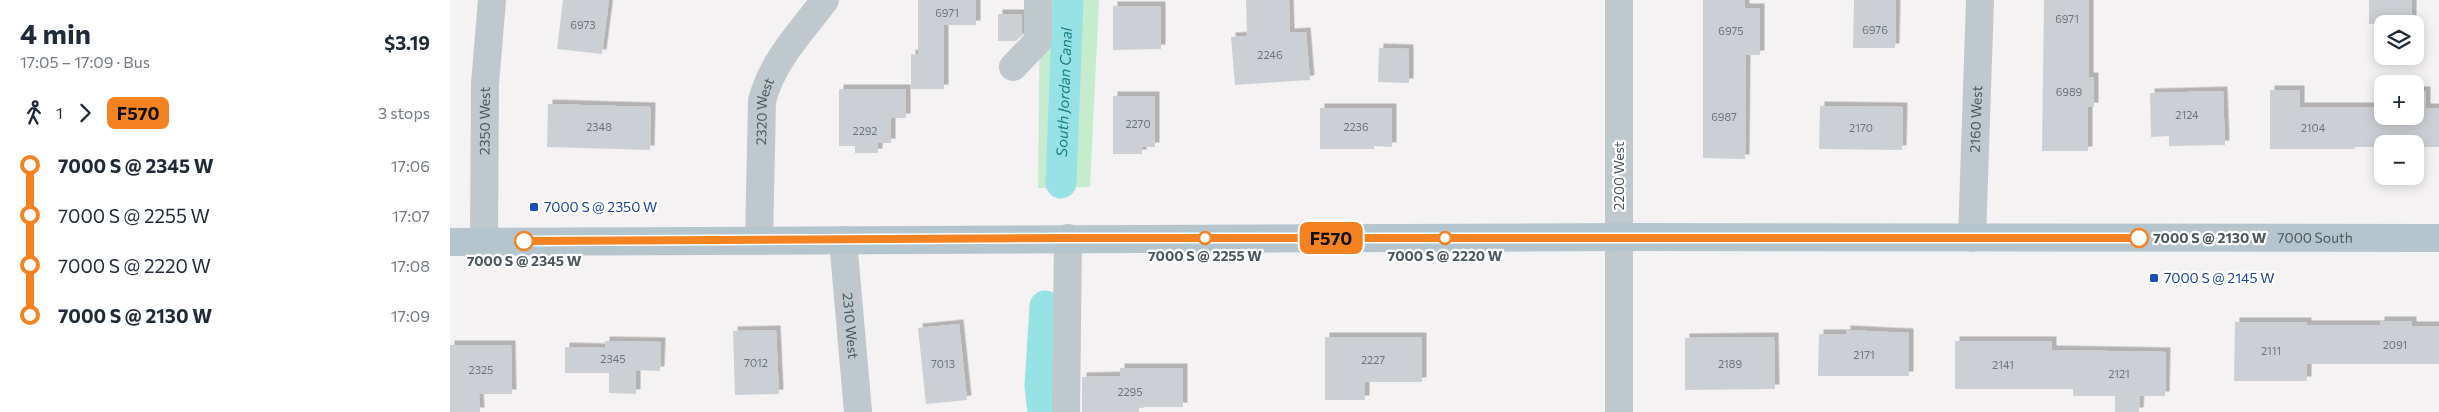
<!DOCTYPE html>
<html lang="en">
<head>
<meta charset="utf-8">
<style>
	body { margin:0; font-family:Commissioner,sans-serif; background:#f6f6f7; color:#1f2937; height:100vh; display:flex; flex-direction:column; font-size:19px; white-space:nowrap }
	* { box-sizing:border-box; margin:0 }
	p { font-size:16px; color:#747a83 }
	.icon { flex:none; width:28px; height:28px; fill:none; stroke:currentColor; stroke-width:2; stroke-linecap:round; stroke-linejoin:round }
	.map { position:relative; flex:1; overflow:hidden }
	.panel { display:flex; flex-direction:column; background:#fff; width:450px }
	.panel>* { flex:none }
	.badge { padding:0 10px; border-radius:8px; font-size:18px; line-height:32px }
	.controls { position:absolute; left:1924px; top:15px; display:grid; gap:10px }
	.controls a { display:grid; place-items:center; width:50px; height:50px; border-radius:10px; background:#fff; box-shadow:0 2px 12px #0003; font-size:25px }
	.map>.badge { position:absolute; translate:-50% -50%; box-shadow:0 0 0 2px #fff }
	.legs { display:flex; align-items:center; gap:8px; height:55px; padding:0 20px; font-size:16px }
	.legs p { margin-inline-start:auto }
	.summary { display:flex; align-items:center; justify-content:space-between; height:85px; padding:0 20px }
	h1 { font-size:28px; font-weight:700; line-height:38px }
	ul { padding:0 20px; list-style:none }
	li { display:flex; align-items:center; gap:18px; height:50px; font-size:19px }
	li i { display:grid; place-items:center; width:8px; height:100%; margin:0 6px; background:currentColor }
	li i::after { content:''; width:12px; height:12px; margin:-6px; border:4px solid; border-radius:50%; background:#fff }
	li p { margin-inline-start:auto }
	li:first-child i { background:linear-gradient(#0000 50%,currentColor 0) }
	li:last-child i { background:linear-gradient(currentColor 50%,#0000 0) }
	main { display:flex; flex:1; min-height:0 }
	.map>svg:first-child { display:block }
	.green { fill:#c6ecce }
	.lines { fill:none; stroke-linecap:round; stroke-linejoin:round }
	.canal { stroke:#97e2e5; stroke-width:31 }
	.building { fill:#ccd0d4; filter:url(#shadow) }
	.minor { stroke:#bfc8cd; stroke-width:28 }
	.major { stroke:#b5c5cd; stroke-width:28 }
	.line-1-casing { stroke:#fff; stroke-width:11 }
	.line-1 { stroke:#f58220; stroke-width:8 }
	.transit-dot { fill:#1a4fb4; stroke:#fff; stroke-width:2 }
	.stop-1-dot { fill:#fff; stroke:#f58220; stroke-width:2.5 }
	.labels { text-anchor:middle; stroke-width:4.5; stroke-linejoin:round; paint-order:stroke }
	.number-label { font-size:11px; fill:#6b767c }
	.street-label { font-size:14px; fill:#4b585e; stroke:#fff }
	.transit-label { font-size:14px; fill:#164399; stroke:#fff; text-anchor:start }
	.stop-label { font-size:14px; font-weight:bold; fill:#4b585e; stroke:#fff }
	.water-label { font-size:15px; font-style:italic; fill:#188185; stroke:#fff }
</style>
</head>
<body>
<main>
<section class="panel">
<div class="summary"><div><h1>4 min</h1><p>17:05 – 17:09 · Bus</p></div><b>$3.19</b></div>
<div class="legs"><svg class="icon" aria-label="walk" viewBox="0 0 24 24"><circle cx="13" cy="4" r="2"/><path d="M13 8l-2 6 4 7M11 14l-3 7M7 12l3-4h3l4 4"/></svg>1<svg class="icon" aria-label="forward" viewBox="0 0 24 24"><path d="M9 5l7 7-7 7"/></svg><b class="badge" style="background:#f58220;color:#111">F570</b><p>3 stops</p></div>
<ul>
<li><i style="color:#f58220"></i><b>7000 S @ 2345 W</b><p>17:06</p></li>
<li><i style="color:#f58220"></i><span>7000 S @ 2255 W</span><p>17:07</p></li>
<li><i style="color:#f58220"></i><span>7000 S @ 2220 W</span><p>17:08</p></li>
<li><i style="color:#f58220"></i><b>7000 S @ 2130 W</b><p>17:09</p></li>
</ul>
</section>
<div class="map">
<svg width="1989" height="412" viewBox="0 0 1989 412">
	<defs>
		<filter id="shadow"><feDropShadow dx="4.5" dy="-4.5" stdDeviation="0" flood-color="#0004"/></filter>
	</defs>
	<rect width="100%" height="100%" fill="#f4f2f2"/>
	<path class="green" d="M 590,0 L 649,0 L 640,187 L 588,188 Z"/>
	<g class="lines">
		<g class="canal">
			<path id="s1" d="M 611,183 L 618,0"/>
			<path d="M 593,412 L 590,386 L 595,306"/>
		</g>
	</g>
	<g class="building">
		<path d="M 113,0 L 159,0 L 152,54 L 107,49 Z"/>
		<path d="M 468,0 L 526,0 L 526,25 L 494,25 L 494,89 L 461,89 L 461,54 L 468,55 Z"/>
		<path d="M 796,0 L 839,0 L 840,33 L 856,32 L 860,80 L 785,85 L 781,37 L 797,36 Z"/>
		<path d="M 1253,0 L 1295,0 L 1295,8 L 1310,8 L 1310,55 L 1296,55 L 1295,159 L 1253,158 Z"/>
		<path d="M 1404,0 L 1446,0 L 1445,48 L 1403,48 Z"/>
		<path d="M 1594,0 L 1639,0 L 1639,77 L 1644,77 L 1644,107 L 1638,107 L 1638,151 L 1592,151 Z"/>
		<rect x="1919" y="0" width="43" height="24"/>
		<path d="M 663,6 L 711,6 L 711,49 L 663,50 Z"/>
		<path d="M 548,14 L 572,14 L 572,35 L 566,41 L 548,41 Z"/>
		<path d="M 929,48 L 959,49 L 959,83 L 928,82 Z"/>
		<path d="M 389,89 L 456,89 L 456,118 L 441,118 L 441,143 L 428,143 L 428,153 L 405,153 L 405,146 L 389,146 Z"/>
		<path d="M 1820,90 L 1850,90 L 1850,107 L 1931,107 L 1931,91 L 1932,91 L 1932,116 L 1965,116 L 1965,91 L 1976,91 L 1976,108 L 1989,108 L 1989,147 L 1965,147 L 1965,144 L 1932,144 L 1932,147 L 1905,147 L 1905,149 L 1820,149 Z"/>
		<path d="M 1773,91 L 1775,145 L 1719,146 L 1719,136 L 1701,137 L 1700,93 Z"/>
		<path d="M 663,96 L 705,96 L 705,147 L 692,147 L 692,154 L 663,154 Z"/>
		<path d="M 98,104 L 201,107 L 200,150 L 97,147 Z"/>
		<path d="M 1370,106 L 1453,107 L 1452,150 L 1369,149 Z"/>
		<path d="M 870,108 L 942,108 L 942,147 L 924,146 L 924,149 L 870,149 Z"/>
		<path d="M 1930,321 L 1962,321 L 1962,326 L 1989,326 L 1989,364 L 1857,364 L 1857,381 L 1784,381 L 1785,322 L 1857,322 L 1857,325 L 1930,325 Z"/>
		<path d="M 509,324 L 517,400 L 476,404 L 468,328 Z"/>
		<path d="M 326,330 L 329,394 L 285,395 L 283,331 Z"/>
		<path d="M 1396,330 L 1459,333 L 1459,376 L 1368,376 L 1369,334 L 1396,334 Z"/>
		<path d="M 875,337 L 972,337 L 972,382 L 915,382 L 915,400 L 875,400 Z"/>
		<path d="M 1324,337 L 1325,389 L 1235,390 L 1235,338 Z"/>
		<path d="M 155,341 L 211,342 L 210,371 L 186,370 L 186,394 L 159,393 L 159,373 L 115,373 L 115,347 L 155,348 Z"/>
		<path d="M 1505,341 L 1602,341 L 1602,350 L 1716,352 L 1715,396 L 1690,396 L 1689,412 L 1665,412 L 1665,396 L 1623,396 L 1623,389 L 1505,389 Z"/>
		<path d="M 0,345 L 61,345 L 62,394 L 29,394 L 30,412 L 0,412 Z"/>
		<path d="M 670,368 L 733,368 L 733,407 L 689,407 L 689,412 L 632,412 L 632,377 L 670,376 Z"/>
	</g>
	<g class="lines">
		<g class="minor">
			<path d="M 1169,0 L 1169,412"/>
			<path d="M 563,67 L 588,41 L 588,0"/>
			<path id="s2" d="M 1522,238 L 1530,0"/>
			<path id="s3" d="M 393,240 L 408,412"/>
			<path id="s4" d="M 34,241 L 35,84 L 42,0"/>
			<path id="s5" d="M 309,241 L 312,101 C 322,61 351,32 375,0"/>
			<path d="M 616,412 L 618,238"/>
		</g>
		<path class="major" id="s6" d="M 0,242 L 1168,237 L 1989,238"/>
	</g>
	<g class="lines">
		<defs>
			<path id="line-1" d="M 74,241 L 618,238 L 1689,238"/>
		</defs>
		<use href="#line-1" class="line-1-casing"/>
		<use href="#line-1" class="line-1"/>
	</g>
	<g class="transit-dot">
		<rect x="79" y="202" width="10" height="10" rx="2.5"/>
		<rect x="1699" y="273" width="10" height="10" rx="2.5"/>
	</g>
	<g class="stop-1-dot">
		<circle cx="755" cy="238" r="6"/>
		<circle cx="995" cy="238" r="6"/>
		<circle cx="1689" cy="238" r="9"/>
		<circle cx="74" cy="241" r="9"/>
	</g>
	<g class="labels">
		<g class="number-label">
			<text x="497" y="17">6971</text>
			<text x="1617" y="23">6971</text>
			<text x="133" y="29">6973</text>
			<text x="1425" y="34">6976</text>
			<text x="1281" y="35">6975</text>
			<text x="820" y="59">2246</text>
			<text x="1619" y="96">6989</text>
			<text x="1737" y="119">2124</text>
			<text x="1274" y="121">6987</text>
			<text x="688" y="128">2270</text>
			<text x="149" y="131">2348</text>
			<text x="906" y="131">2236</text>
			<text x="1411" y="132">2170</text>
			<text x="1863" y="132">2104</text>
			<text x="415" y="135">2292</text>
			<text x="1945" y="349">2091</text>
			<text x="1821" y="355">2111</text>
			<text x="1414" y="359">2171</text>
			<text x="163" y="363">2345</text>
			<text x="923" y="364">2227</text>
			<text x="306" y="367">7012</text>
			<text x="493" y="368">7013</text>
			<text x="1280" y="368">2189</text>
			<text x="1553" y="369">2141</text>
			<text x="31" y="374">2325</text>
			<text x="1669" y="378">2121</text>
			<text x="680" y="396">2295</text>
		</g>
		<g class="street-label">
			<text dy="5" stroke="none"><textPath href="#s5" startOffset="130">2320 West</textPath></text>
			<text dy="5" stroke="none"><textPath href="#s2" startOffset="119">2160 West</textPath></text>
			<text dy="5" stroke="none"><textPath href="#s4" startOffset="120">2350 West</textPath></text>
			<text transform="translate(1169 176) rotate(-90)" y="5">2200 West</text>
			<text dy="5" stroke="none"><textPath href="#s6" startOffset="1865">7000 South</textPath></text>
			<text dy="5" stroke="none"><textPath href="#s3" startOffset="86">2310 West</textPath></text>
		</g>
		<g class="transit-label">
			<text x="94" y="212">7000 S @ 2350 W</text>
			<text x="1714" y="283">7000 S @ 2145 W</text>
		</g>
		<g class="stop-label">
			<text x="1703" y="243" text-anchor="start">7000 S @ 2130 W</text>
			<text x="755" y="261">7000 S @ 2255 W</text>
			<text x="995" y="261">7000 S @ 2220 W</text>
			<text x="74" y="266">7000 S @ 2345 W</text>
		</g>
		<g class="water-label">
			<text dy="5" stroke="none"><textPath href="#s1" startOffset="91">South Jordan Canal</textPath></text>
		</g>
	</g>
</svg>
<div class="controls">
<a><svg class="icon" aria-label="layers" viewBox="0 0 24 24"><path d="M12 4l9 5-9 5-9-5zM3 14l9 5 9-5"/></svg></a>
<a>+</a>
<a>−</a>
</div>
<b class="badge" style="left:881px;top:238px;background:#f58220;color:#111">F570</b>
</div>
</main>
</body>
</html>
